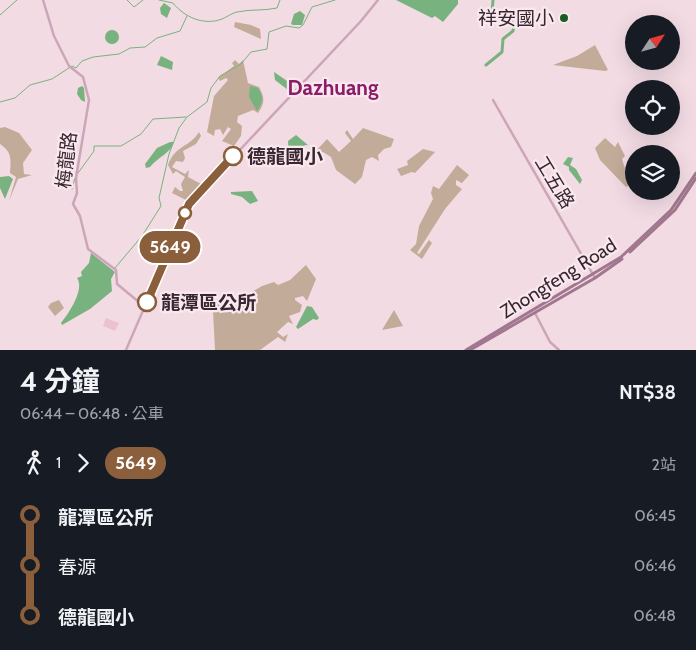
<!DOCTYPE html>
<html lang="zh-TW">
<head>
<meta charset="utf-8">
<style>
	body { margin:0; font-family:Cabin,"Noto Sans TC",sans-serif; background:#20242c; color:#f1f3f6; height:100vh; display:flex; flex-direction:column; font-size:19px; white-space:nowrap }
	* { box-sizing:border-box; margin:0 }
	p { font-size:16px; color:#9ea1a6 }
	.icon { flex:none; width:28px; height:28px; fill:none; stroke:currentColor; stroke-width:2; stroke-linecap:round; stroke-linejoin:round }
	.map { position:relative; height:350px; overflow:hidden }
	.side { display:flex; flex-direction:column; background:#171b24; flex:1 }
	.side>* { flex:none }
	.badge { padding:0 10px; border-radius:16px; font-size:18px; line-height:32px }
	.needle { width:32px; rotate:54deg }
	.tools { position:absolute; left:625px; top:15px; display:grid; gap:10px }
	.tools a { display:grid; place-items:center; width:55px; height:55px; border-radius:50%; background:#171b24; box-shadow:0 5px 20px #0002; font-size:25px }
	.map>.badge { position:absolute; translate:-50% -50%; box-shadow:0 0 0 2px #fff }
	.legs { display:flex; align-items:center; gap:8px; height:55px; padding:0 20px; font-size:16px }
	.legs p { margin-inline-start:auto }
	.headline { display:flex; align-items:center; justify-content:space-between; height:85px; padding:0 20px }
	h1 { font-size:28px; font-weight:700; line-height:38px }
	ul { padding:0 20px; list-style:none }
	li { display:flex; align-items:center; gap:18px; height:50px; font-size:19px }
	li i { display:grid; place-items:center; width:8px; height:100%; margin:0 6px; background:currentColor }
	li i::after { content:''; width:12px; height:12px; margin:-6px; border:4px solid; border-radius:50%; background:#171b24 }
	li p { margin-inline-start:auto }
	li:first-child i { background:linear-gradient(#0000 50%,currentColor 0) }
	li:last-child i { background:linear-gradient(currentColor 50%,#0000 0) }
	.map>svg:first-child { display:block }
	.green { fill:#c3ab9a }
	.plaza { fill:#ecc1d1 }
	.water { fill:#78b27f }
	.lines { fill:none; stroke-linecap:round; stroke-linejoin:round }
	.stream { stroke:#78b27f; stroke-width:1 }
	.river { stroke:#78b27f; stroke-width:3 }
	.tertiary { stroke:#cca6b8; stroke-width:2.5 }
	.secondary { stroke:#a0778e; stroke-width:3 }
	.line-1-casing { stroke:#fff; stroke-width:11 }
	.line-1 { stroke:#8b5e3c; stroke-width:8 }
	.poi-dot { fill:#1b5b24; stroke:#fae8ef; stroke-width:2 }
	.stop-1-dot { fill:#fff; stroke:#8b5e3c; stroke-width:2.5 }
	.labels { text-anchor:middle; stroke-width:4.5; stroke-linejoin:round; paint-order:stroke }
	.poi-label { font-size:19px; fill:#382731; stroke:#fae8ef; text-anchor:end }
	.stop-label { font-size:19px; font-weight:bold; fill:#382731; stroke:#fae8ef; text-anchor:start }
	.street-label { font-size:19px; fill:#382731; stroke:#fae8ef }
	.quarter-label { font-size:21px; font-weight:bold; fill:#8b1c67; stroke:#fae8ef }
</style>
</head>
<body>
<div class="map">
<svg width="696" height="350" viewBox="0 0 696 350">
	<rect width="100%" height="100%" fill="#f3dbe4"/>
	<g class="green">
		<path d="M 235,22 L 251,25 L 260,29 L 261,39 L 234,27 Z"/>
		<path d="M 595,45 L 608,70 L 605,71 L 553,65 L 577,56 Z"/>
		<path d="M 235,60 L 239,64 L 243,60 L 248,83 L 259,87 C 265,98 265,103 258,113 L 253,110 L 238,116 L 237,122 L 242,126 L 241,136 L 234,146 L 222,141 L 231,129 L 228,127 L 223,135 L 220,129 L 215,130 L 214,136 L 207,132 L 214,96 L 228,80 L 226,78 L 220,81 L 218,78 L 234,66 L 232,63 Z"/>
		<path d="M 5,127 L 19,133 L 32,150 L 23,163 L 24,174 L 32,175 L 18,179 L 9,201 L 16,177 L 10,173 C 11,159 12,152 0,144 L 0,128 Z"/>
		<path d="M 363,128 L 394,139 L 391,147 L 384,149 L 378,155 L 379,161 L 372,157 L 366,160 L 362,177 L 355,184 L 336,170 L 331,157 L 323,152 L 319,155 L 316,151 L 327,139 L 339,152 L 351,141 L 345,133 L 347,130 L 353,139 Z"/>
		<path d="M 199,132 L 201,136 L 196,144 L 183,151 L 185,158 L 183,162 L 176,161 L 172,167 L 185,174 L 189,170 L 188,177 L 203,185 L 188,201 L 172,193 L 175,187 L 180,191 L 183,191 L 181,184 L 185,177 L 176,171 L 173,174 L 168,165 C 175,145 189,148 199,132 Z"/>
		<path d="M 605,138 L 615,147 L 618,142 L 625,156 L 622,159 L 630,185 L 626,187 L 600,160 L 595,148 Z"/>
		<path d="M 423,149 L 435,152 L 415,173 L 412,172 L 401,176 L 397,169 L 408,165 L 407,161 Z"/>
		<path d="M 457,165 L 469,175 L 462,183 L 456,180 L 456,185 L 462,189 L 445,209 L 417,253 L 419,254 L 429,240 L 432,243 L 422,259 L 410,250 L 416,244 L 419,226 L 433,199 L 431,193 L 433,186 L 439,189 Z"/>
		<path d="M 306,265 L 316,279 L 307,301 L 303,296 L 295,298 L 295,300 L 302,305 L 300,312 L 289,316 L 293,324 L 288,322 L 277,332 L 283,337 L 288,334 L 285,342 L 278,337 L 260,350 L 215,350 L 213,311 L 196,310 L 242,298 L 262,286 L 274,282 L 278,285 L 290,280 Z"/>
		<path d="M 59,300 L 64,308 L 55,316 L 48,307 L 51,303 Z"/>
		<path d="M 394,310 L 403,326 L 382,330 Z"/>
	</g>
	<path class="plaza" d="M 106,318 L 119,323 L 115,331 L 103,326 Z"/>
	<g class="water">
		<path d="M 396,0 L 458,0 L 458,4 L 443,22 L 435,16 L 432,18 Z"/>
		<path d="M 164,3 L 171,8 L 167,18 L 161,14 L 160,8 Z"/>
		<path d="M 300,11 L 305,15 L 302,25 L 293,25 L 291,24 L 294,14 Z"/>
		<circle cx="112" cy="37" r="7"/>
		<path d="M 161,56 L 173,62 L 172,70 L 157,65 Z"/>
		<path d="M 274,72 L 293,85 L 288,90 L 275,80 Z"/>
		<path d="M 82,86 L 84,88 L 85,102 L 81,100 L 77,94 L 78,88 Z"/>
		<path d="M 250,86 L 258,88 C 264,97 263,102 257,111 L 249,97 Z"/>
		<path d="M 296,135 L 308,145 L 305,145 L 294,158 L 289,158 L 288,141 Z"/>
		<path d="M 170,142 L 174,142 C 171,153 158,157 150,167 L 146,168 L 145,164 L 157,148 Z"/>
		<path d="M 568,157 L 573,158 L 570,165 L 576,169 L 582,180 L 580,184 L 569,170 L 569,167 L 563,164 Z"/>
		<path d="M 9,176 L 13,179 L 5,199 L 0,188 L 0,177 Z"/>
		<path d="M 252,191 L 258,201 L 250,204 L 242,197 L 231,194 L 231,192 Z"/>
		<path d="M 91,253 L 115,272 L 111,279 L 112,291 L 90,309 L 62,325 L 61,323 C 69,313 85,289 77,278 L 82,276 L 81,272 L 89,263 Z"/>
		<path d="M 307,306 L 312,307 L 319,318 L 317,320 L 313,319 L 298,329 L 296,327 Z"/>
	</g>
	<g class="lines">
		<g class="stream">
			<path d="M 127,0 L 134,7 L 143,0"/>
			<path d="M 159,0 L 173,3 C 184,17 204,26 222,19 C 227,17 232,13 237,12 C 250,9 264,11 277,8 L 280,0"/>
			<path d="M 0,15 L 17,0"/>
			<path d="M 0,102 L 15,98 L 30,85 L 52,79 L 72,66 L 76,68 L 82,61 L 93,57 L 119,54 L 130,48 L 145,47 L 157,38 L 180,31 L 187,16"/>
			<path d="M 78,173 L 94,151 L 94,146 L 121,146 L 141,134 L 153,119 L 186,117"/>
			<path d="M 72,189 L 75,178"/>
			<path d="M 115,268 L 142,236 L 161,206 L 159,198 L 169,154 L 179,128 L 187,117 L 207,102 L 211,88 L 220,76 L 241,64 L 251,52 L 267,49 L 269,32 L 286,26 L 299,28 L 303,25 L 312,7 L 335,0"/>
		</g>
		<path class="river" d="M 486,65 L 502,52 L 503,39 L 513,31 L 514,25 L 511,21 L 499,18 L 492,13 L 493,0"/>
		<g class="tertiary">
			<path d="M 43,0 L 54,36 L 69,66 L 83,77 L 89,100 L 76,178 L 77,193 L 73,204 L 80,216 L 88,249 L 116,270 L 117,284 L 145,307"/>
			<path d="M 493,100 L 595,278"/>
			<path d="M 535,313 L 550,342 L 559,350"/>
			<path d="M 126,350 L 189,204 L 361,21 L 378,0"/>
		</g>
		<g class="secondary">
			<path d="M 630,252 L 675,210 L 696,178"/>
			<path d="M 466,350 L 621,257 L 671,210 L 696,173"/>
			<path d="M 470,350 L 595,278 L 622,259"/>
		</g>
	</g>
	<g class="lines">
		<defs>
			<path id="line-1" d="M 147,302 L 189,204 L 233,156"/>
		</defs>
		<use href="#line-1" class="line-1-casing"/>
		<use href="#line-1" class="line-1"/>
	</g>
	<circle class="poi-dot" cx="564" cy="18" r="5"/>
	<g class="stop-1-dot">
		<circle cx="233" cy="156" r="9"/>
		<circle cx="185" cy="213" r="6"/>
		<circle cx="147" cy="302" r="9"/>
	</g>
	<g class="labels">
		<g class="poi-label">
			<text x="554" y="25">祥安國小</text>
		</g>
		<g class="stop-label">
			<text x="247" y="163">德龍國小</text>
			<text x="161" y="309">龍潭區公所</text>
		</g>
		<g class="street-label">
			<text transform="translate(66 160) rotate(-83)" y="7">梅龍路</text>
			<text transform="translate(555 182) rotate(59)" y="7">工五路</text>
			<text transform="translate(558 278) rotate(-32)" y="7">Zhongfeng Road</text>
		</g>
		<g class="quarter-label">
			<text x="333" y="95">Dazhuang</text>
		</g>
	</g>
</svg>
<div class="tools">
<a><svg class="needle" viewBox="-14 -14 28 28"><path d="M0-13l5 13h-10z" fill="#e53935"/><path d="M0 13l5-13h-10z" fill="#9ea1a6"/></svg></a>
<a><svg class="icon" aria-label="locate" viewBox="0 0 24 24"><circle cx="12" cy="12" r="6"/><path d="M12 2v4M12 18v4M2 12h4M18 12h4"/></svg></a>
<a><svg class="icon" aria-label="layers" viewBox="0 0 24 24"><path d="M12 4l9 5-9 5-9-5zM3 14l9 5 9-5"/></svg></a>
</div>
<b class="badge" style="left:170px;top:247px;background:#8b5e3c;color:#fff">5649</b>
</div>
<section class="side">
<div class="headline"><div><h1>4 分鐘</h1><p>06:44 – 06:48 · 公車</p></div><b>NT$38</b></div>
<div class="legs"><svg class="icon" aria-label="walk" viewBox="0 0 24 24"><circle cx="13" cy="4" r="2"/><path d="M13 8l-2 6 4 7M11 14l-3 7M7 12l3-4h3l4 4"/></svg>1<svg class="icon" aria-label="forward" viewBox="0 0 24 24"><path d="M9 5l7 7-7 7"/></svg><b class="badge" style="background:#8b5e3c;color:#fff">5649</b><p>2站</p></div>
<ul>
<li><i style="color:#8b5e3c"></i><b>龍潭區公所</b><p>06:45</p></li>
<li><i style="color:#8b5e3c"></i><span>春源</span><p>06:46</p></li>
<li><i style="color:#8b5e3c"></i><b>德龍國小</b><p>06:48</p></li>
</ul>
</section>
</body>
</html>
